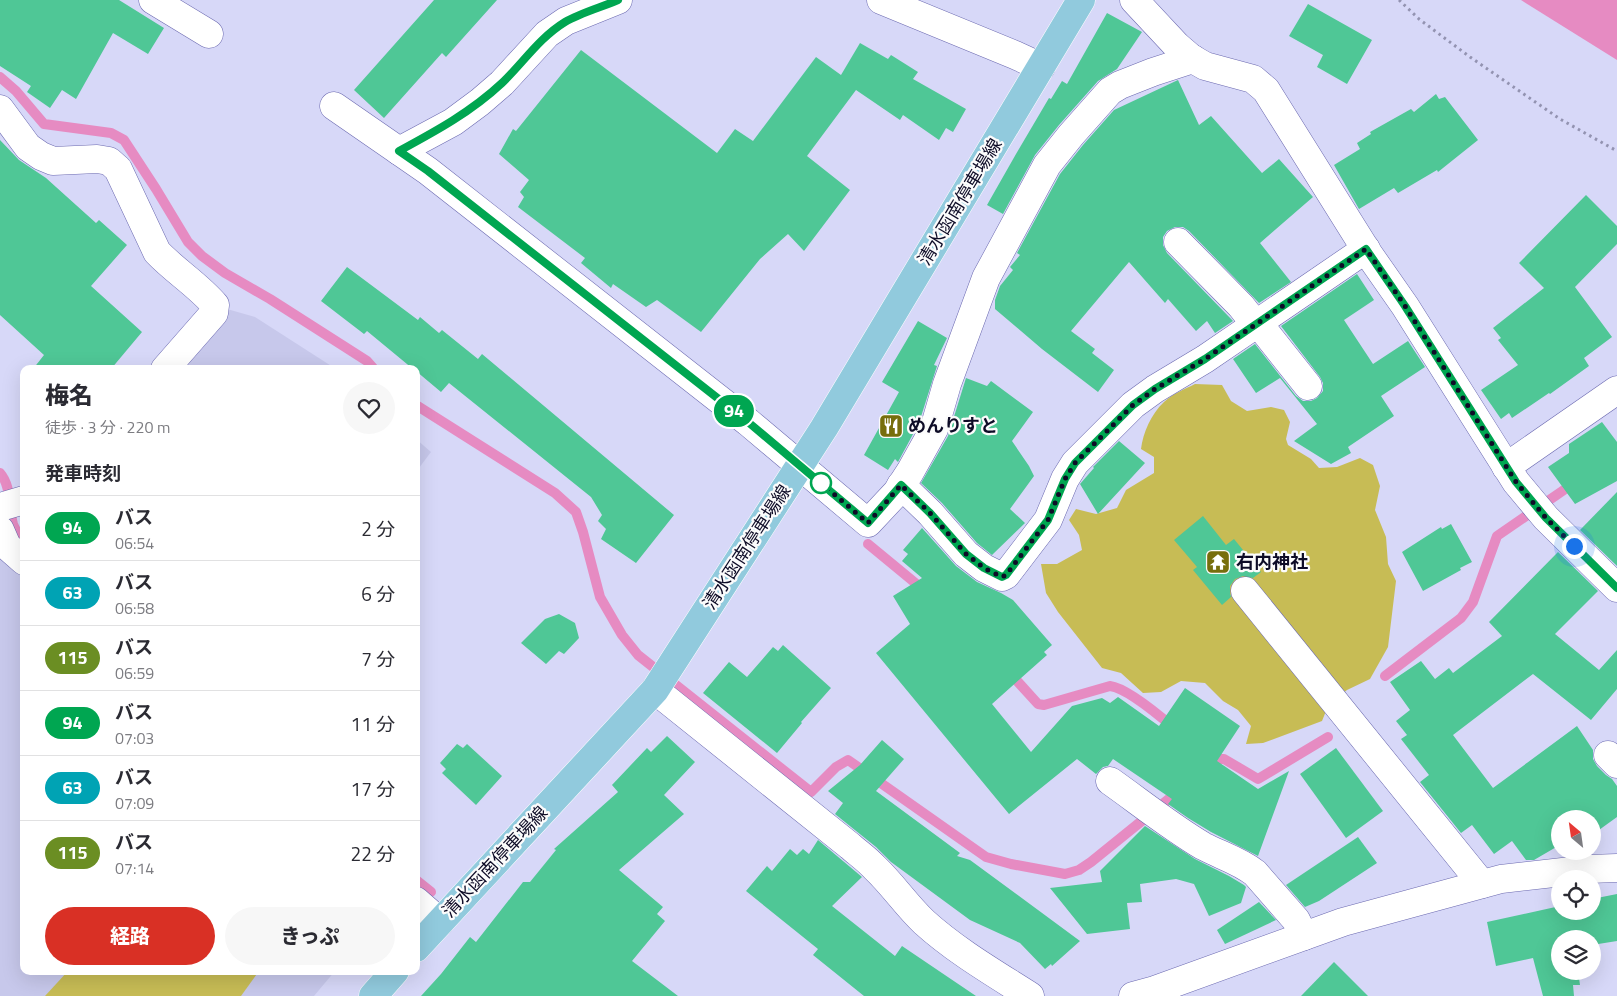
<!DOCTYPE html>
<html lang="ja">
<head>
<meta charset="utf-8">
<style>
	body { margin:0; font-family:"Titillium Web","Noto Sans JP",sans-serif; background:#f7f7f7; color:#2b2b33; height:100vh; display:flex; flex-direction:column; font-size:19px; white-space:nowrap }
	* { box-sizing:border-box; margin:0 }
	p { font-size:16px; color:#7c7c81 }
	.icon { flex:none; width:28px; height:28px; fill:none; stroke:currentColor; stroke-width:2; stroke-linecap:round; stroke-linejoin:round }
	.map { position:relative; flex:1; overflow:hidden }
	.sheet { position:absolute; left:20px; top:365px; width:400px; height:610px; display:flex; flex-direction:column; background:#fff; border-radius:10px; box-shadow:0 5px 20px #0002 }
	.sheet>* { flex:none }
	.badge { padding:0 10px; border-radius:16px; font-size:18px; line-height:32px }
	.needle { width:32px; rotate:331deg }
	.buttons { position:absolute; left:1551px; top:810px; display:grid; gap:10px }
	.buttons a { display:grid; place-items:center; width:50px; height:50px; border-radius:50%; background:#fff; box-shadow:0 5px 20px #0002; font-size:25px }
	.you { position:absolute; width:25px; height:25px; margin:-12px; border:4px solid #fff; border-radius:50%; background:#1a73e8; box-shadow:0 0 0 8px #1a73e833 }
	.map>.badge { position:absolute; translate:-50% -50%; box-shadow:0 0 0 2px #fff }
	h2 { padding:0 25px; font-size:19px; line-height:45px }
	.round { display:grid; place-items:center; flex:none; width:52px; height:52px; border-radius:26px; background:#f7f7f7 }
	.overview { display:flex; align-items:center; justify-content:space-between; height:85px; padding:0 25px }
	h1 { font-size:24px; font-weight:800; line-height:38px }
	.button { display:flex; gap:10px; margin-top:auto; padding:10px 25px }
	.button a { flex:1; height:58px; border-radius:30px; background:#d93025; color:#fff; font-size:20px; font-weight:800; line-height:58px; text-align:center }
	.button a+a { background:#f7f7f7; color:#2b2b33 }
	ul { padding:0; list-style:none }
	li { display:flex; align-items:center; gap:15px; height:65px; padding:0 25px; border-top:1px solid #e1e1e2 }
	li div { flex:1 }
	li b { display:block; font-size:19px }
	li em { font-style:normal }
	li .badge { min-width:55px; font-weight:700; text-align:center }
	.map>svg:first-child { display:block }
	.built { fill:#c7c8eb }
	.green { fill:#c7bc55 }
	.water { fill:#e68bc2 }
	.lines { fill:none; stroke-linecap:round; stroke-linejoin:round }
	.stream { stroke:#e68bc2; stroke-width:10 }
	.building { fill:#4fc796 }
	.minor-casing { stroke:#6b69b0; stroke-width:29 }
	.major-casing { stroke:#fff; stroke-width:29 }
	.path { stroke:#9393b1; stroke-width:3; stroke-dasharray:2.5 4; stroke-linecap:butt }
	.minor { stroke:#fff; stroke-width:28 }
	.major { stroke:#91cadd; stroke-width:28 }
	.line-casing { stroke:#fff; stroke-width:11 }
	.line { stroke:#00a651; stroke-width:8 }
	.walk { stroke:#0e0c27; stroke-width:5; stroke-dasharray:0 9 }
	.stop-dot { fill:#fff; stroke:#00a651; stroke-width:2.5 }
	.labels { text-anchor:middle; stroke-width:4.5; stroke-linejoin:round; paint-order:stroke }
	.street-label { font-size:18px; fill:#0e0c27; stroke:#fcfcfc }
	.poi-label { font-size:18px; font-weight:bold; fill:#0e0c27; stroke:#fcfcfc; text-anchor:start }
</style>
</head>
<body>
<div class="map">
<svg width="1617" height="996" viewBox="0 0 1617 996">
	<rect width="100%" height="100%" fill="#d7d8f8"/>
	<g class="built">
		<path d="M 227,309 L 255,317 L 336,369 L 178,369 Z"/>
		<path d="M 416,439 L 431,452 L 416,472 Z"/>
		<path d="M 0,553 L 24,574 L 24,971 L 335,971 L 314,996 L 0,996 Z"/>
	</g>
	<g class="green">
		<path d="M 1195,384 L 1222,385 L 1231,401 L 1247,411 L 1271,407 L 1284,410 L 1290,422 L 1286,439 L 1288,445 L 1311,459 L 1319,468 L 1337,467 L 1360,458 L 1373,465 L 1380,486 L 1375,510 L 1386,537 L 1388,564 L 1396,581 L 1388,647 L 1370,679 L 1347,690 L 1328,706 L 1322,721 L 1263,743 L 1246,744 L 1251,726 L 1238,710 L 1223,701 L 1205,683 L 1181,681 L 1161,692 L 1143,693 L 1121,673 L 1102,668 L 1058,612 L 1046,593 L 1041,564 L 1057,564 L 1082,550 L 1079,535 L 1069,520 L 1076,509 L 1096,514 L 1117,508 L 1126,490 L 1154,473 L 1154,457 L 1141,449 C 1143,433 1151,414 1164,402 C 1172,394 1185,389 1195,384 Z"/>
		<path d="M 68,971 L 259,971 L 241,996 L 45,996 Z"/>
	</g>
	<path class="water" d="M 1521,0 L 1617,0 L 1617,60 Z"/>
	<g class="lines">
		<g class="stream">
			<path d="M 0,77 L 16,91 L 44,124 L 111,133 L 124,140 L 156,189 L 188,242 L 202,256 L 225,273 L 270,299 L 367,361 L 374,369"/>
			<path d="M 416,405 L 555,493 L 576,512 L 583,532 L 600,597 L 622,635 L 638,655 L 811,792 L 836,767 L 848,760 L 986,857 L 1011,864 L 1065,874 L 1079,870 L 1091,862 L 1180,790"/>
			<path d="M 0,473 C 12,487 8,507 13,524 C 15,530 20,536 24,542"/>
			<path d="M 868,544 L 925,591"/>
			<path d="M 1009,672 L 1038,704 L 1044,705 L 1110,686 C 1127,688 1160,716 1174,728"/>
			<path d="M 1385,676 L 1461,618 L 1473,602 L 1497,536 L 1574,483"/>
			<path d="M 1208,766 L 1216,759 L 1224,759 L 1258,779 L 1328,737"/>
			<path d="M 416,880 L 431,892"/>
		</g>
	</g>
	<g class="building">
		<path d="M 0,0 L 119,0 L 164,28 L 148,54 L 113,33 L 76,99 L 62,90 L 50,108 L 27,92 L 31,86 L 0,66 Z"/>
		<path d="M 434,0 L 497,0 L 446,57 L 442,53 L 384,118 L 354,90 Z"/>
		<path d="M 1308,4 L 1372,40 L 1347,84 L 1317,67 L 1323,55 L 1289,36 Z"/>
		<path d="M 1107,13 L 1142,32 L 1117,69 L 1098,81 L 1059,125 L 1035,155 L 1003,214 L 987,205 L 1016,154 L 1049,98 L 1051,99 L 1062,81 L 1067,84 Z"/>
		<path d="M 860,43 L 888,59 L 891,55 L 918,72 L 913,79 L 966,109 L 953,132 L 946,128 L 939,140 L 903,115 L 900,120 L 856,90 L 807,156 L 850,190 L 804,251 L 788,234 L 760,259 L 701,332 L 657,300 L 646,307 L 613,284 L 611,288 L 581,263 L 585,258 L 518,207 L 524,197 L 520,192 L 529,180 L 499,154 L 513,129 L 516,131 L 581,50 L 717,153 L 735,129 L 753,141 L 816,57 L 841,75 Z"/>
		<path d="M 1178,80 L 1199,125 L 1211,116 L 1262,173 L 1279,159 L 1313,197 L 1260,243 L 1291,282 L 1259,303 L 1189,231 L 1183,227 L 1175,227 L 1167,231 L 1163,237 L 1163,245 L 1167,253 L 1233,321 L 1215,333 L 1207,321 L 1196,331 L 1168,299 L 1165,303 L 1129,262 L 1071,331 L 1095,349 L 1092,353 L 1114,370 L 1098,392 L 1042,349 L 995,309 L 995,300 L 1000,286 L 1013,270 L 1010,267 L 1020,255 L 1017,253 L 1060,174 L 1083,145 L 1114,110 Z"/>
		<path d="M 1436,94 L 1439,99 L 1445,97 L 1478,140 L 1438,172 L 1437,170 L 1398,193 L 1394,188 L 1359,209 L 1334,165 L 1360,149 L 1357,143 L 1371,134 L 1370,132 L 1411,109 L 1414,112 Z"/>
		<path d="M 0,140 L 19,160 L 46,178 L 96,223 L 99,220 L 127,245 L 91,286 L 142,332 L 111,369 L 33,369 L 44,355 L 0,315 Z"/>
		<path d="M 1586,195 L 1617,226 L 1617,244 L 1575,287 L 1612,337 L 1584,358 L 1589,366 L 1550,394 L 1549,393 L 1512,418 L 1509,413 L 1501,419 L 1481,390 L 1518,365 L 1498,340 L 1501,338 L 1493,328 L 1544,288 L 1519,263 Z"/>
		<path d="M 347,267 L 418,320 L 420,317 L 439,333 L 442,330 L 478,359 L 482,354 L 674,515 L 636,563 L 601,539 L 606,529 L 598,521 L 602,515 L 591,497 L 449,383 L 441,392 L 416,371 L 416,369 L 413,369 L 367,331 L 364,334 L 321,301 Z"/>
		<path d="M 1357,274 L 1374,300 L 1344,320 L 1373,364 L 1408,341 L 1425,367 L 1381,396 L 1394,416 L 1348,447 L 1351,453 L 1331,464 L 1294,441 L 1317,424 L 1280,378 L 1256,393 L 1233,359 L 1255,344 L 1296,396 L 1303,401 L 1311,401 L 1317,398 L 1323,391 L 1323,383 L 1320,377 L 1281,326 Z"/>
		<path d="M 918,321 L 947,338 L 934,365 L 937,366 L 919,423 L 898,462 L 895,459 L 888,470 L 864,455 L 899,392 L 882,382 Z"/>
		<path d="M 966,378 L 987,386 L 991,381 L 1033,412 L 1012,441 L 1029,466 L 1034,476 L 1010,509 L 1025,523 L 992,555 L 977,543 L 942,503 L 921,483 L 948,436 Z"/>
		<path d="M 1602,422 L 1617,442 L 1617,481 L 1575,504 L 1548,467 L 1569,453 L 1569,444 Z"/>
		<path d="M 1119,441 L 1145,463 L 1098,514 L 1080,484 L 1094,468 L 1093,467 Z"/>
		<path d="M 1617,492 L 1617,566 L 1580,530 Z"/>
		<path d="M 1203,516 L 1226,545 L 1234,539 L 1261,572 L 1253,578 L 1243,576 L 1235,579 L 1230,586 L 1230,593 L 1231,597 L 1222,605 L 1193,570 L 1197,567 L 1174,540 Z"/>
		<path d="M 1451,524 L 1472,562 L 1460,568 L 1461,570 L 1423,591 L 1402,552 L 1441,527 L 1442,529 Z"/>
		<path d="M 922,528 L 956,566 L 977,582 L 1001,593 L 1013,600 L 1052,645 L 1044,652 L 1047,655 L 992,704 L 1031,752 L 1072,706 L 1102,698 L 1110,703 L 1118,697 L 1159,726 L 1185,688 L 1240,726 L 1217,761 L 1258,789 L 1289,771 L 1258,856 L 1211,832 L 1188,818 L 1168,804 L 1172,799 L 1113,759 L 1108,766 L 1103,767 L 1096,774 L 1077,759 L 1009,814 L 876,653 L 910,624 L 893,596 L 922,578 L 902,561 L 908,554 L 903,550 Z"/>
		<path d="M 1558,552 L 1598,591 L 1555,634 L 1599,670 L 1617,650 L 1617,689 L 1591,720 L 1533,674 L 1453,735 L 1493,788 L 1577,726 L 1593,750 L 1593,759 L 1597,766 L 1606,775 L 1612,779 L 1617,786 L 1617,817 L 1592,835 L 1592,819 L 1560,819 L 1560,849 L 1558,846 L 1534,860 L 1526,860 L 1512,841 L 1494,854 L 1472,825 L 1461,833 L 1420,782 L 1429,775 L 1401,739 L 1407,735 L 1396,721 L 1410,710 L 1390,682 L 1421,661 L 1435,679 L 1449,668 L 1453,673 L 1502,636 L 1489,622 Z"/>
		<path d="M 559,614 L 575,623 L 579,638 L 564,654 L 559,651 L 546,664 L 521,643 L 545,619 Z"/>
		<path d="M 783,645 L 831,688 L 801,722 L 802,723 L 777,753 L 703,693 L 729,662 L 747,677 L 773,647 L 778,651 Z"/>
		<path d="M 667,736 L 695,762 L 664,795 L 684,814 L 619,870 L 663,907 L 657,914 L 665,921 L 632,961 L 678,996 L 421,996 L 441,974 L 470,937 L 476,942 L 523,882 L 530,882 L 556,850 L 554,849 L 618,792 L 612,785 L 647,748 L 651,752 Z"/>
		<path d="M 882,740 L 904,759 L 876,791 L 960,853 L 957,856 L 970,860 L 1080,941 L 1052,966 L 1051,964 L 1045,969 L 1020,943 L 970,920 L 891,862 L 876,847 L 835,814 L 843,803 L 828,791 L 860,765 Z"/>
		<path d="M 457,744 L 463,748 L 467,744 L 502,776 L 476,805 L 442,773 L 446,769 L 440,763 Z"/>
		<path d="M 1336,748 L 1383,811 L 1346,838 L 1300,774 Z"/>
		<path d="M 1145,826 L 1195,859 L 1229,876 L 1244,885 L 1246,887 L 1241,903 L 1209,916 L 1194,884 L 1176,879 L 1140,884 L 1142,902 L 1127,903 L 1130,929 L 1087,934 L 1050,888 L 1102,882 L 1100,871 Z"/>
		<path d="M 1358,837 L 1377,863 L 1319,901 L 1305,907 L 1286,885 Z"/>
		<path d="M 818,840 L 862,877 L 832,906 L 895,956 L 902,946 L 976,996 L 864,996 L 813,955 L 818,949 L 746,891 L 767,866 L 772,871 L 790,849 L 797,855 L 803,849 L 809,854 Z"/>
		<path d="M 1617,894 L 1617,941 L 1592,945 L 1592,939 L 1560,939 L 1560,971 L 1578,971 L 1580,985 L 1573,985 L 1574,996 L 1543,996 L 1533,958 L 1496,966 L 1487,922 L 1560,906 L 1560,911 L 1592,911 L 1592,899 Z"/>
		<path d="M 1259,902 L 1276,920 L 1225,944 L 1217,930 Z"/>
		<path d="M 1334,962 L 1368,996 L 1301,996 Z"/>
	</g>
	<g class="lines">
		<defs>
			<g id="minor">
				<path d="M 153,0 L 209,34"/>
				<path d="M 881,0 L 1015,55 L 1041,67"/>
				<path d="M 1134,0 L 1177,46 L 1191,58 L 1205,66 L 1253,79 L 1266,90 L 1368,253 L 1405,306 L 1516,482 L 1546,518 L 1617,588"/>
				<path d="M 334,106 L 428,171 L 748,422 L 868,523 L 897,492 L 910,472 L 934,429 L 947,384 L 986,278 L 1047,165 L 1071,135 L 1110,91 L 1120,85 L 1153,72 L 1193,59"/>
				<path d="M 0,109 L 28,147 L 41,156 L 53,161 L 97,159 L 109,161 L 118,169 L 157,252 C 175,271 198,285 215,305 L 214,313 L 165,369"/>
				<path d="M 399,151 L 453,122 L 480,102 L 502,83 L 547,34 L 566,21 L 618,0"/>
				<path d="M 1178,242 L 1241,306 L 1256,325"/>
				<path d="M 1258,323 L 1308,386"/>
				<path d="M 1506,467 L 1617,390"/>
				<path d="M 901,485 L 930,513 L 966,554 L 984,568 L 1002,577 L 1006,575 L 1048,520 L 1065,479 L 1075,463 L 1133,405 L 1155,389 L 1205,359 L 1366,249"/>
				<path d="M 0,507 L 24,500"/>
				<path d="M 0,530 L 7,546 L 24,561"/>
				<path d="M 1245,591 L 1482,884"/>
				<path d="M 655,690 L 850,846 C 858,853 868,860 875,868 C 893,885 906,905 924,922 C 956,951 994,973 1030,996"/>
				<path d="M 1608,755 L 1617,764"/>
				<path d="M 1110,781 C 1141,803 1171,827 1203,846 C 1220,855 1240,861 1255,873 L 1296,920 L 1304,936"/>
				<path d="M 416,901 L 440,922"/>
				<path d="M 1133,996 L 1155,990 L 1343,922 L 1501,879 L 1589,869 L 1617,868"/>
			</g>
			<g id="major">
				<path d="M 416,948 L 655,690 L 824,428 L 1081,0"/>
				<path d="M 373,996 L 395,971"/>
			</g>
		</defs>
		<use href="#minor" class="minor-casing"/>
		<use href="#major" class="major-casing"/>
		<path class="path" d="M 1399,0 L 1419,19 L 1470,57 L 1560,119 L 1617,151"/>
		<use href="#minor" class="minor"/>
		<use href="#major" class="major"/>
	</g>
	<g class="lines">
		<defs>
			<path id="line" d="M 618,0 C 602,7 580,13 565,22 C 539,38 523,63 502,83 C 471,112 436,131 399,151 L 428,171 L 748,422 L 868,523 L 901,485 L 930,513 L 966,554 L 984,568 L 1002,577 L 1006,575 L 1048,520 L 1065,479 L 1075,463 L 1133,405 L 1155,389 L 1205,359 L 1366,249 L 1405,306 L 1516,482 L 1546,518 L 1617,588"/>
		</defs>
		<use href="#line" class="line-casing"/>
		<use href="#line" class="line"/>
		<path class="walk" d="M 821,483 L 868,523 L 901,485 L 930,513 L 966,554 L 984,568 L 1002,577 L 1006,575 L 1048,520 L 1065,479 L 1075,463 L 1133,405 L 1155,389 L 1205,359 L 1366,249 L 1405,306 L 1516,482 L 1546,518 L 1574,546"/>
	</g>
	<defs>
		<symbol id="restaurant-square" viewBox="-11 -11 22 22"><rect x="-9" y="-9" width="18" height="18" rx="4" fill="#776e0c" stroke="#fcfcfc"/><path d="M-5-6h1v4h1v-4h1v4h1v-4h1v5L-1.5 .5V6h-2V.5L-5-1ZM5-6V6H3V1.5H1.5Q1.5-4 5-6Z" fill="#fff"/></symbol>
		<symbol id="temple-square" viewBox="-11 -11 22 22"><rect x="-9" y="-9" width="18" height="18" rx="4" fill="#776e0c" stroke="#fcfcfc"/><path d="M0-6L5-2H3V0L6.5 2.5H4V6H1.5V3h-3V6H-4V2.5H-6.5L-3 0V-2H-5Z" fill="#fff"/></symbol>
	</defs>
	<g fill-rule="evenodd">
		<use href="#restaurant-square" x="877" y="412" width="28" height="28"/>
		<use href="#temple-square" x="1204" y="548" width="28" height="28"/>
	</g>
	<circle class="stop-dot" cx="821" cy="483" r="10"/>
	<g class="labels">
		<g class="street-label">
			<text transform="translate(960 202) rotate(-59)" y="6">清水函南停車場線</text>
			<text transform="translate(747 547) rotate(-57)" y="6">清水函南停車場線</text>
			<text transform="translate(495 862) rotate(-47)" y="6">清水函南停車場線</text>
		</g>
		<g class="poi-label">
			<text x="908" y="432">めんりすと</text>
			<text x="1236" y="568">右内神社</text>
		</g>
	</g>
</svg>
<div class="buttons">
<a><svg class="needle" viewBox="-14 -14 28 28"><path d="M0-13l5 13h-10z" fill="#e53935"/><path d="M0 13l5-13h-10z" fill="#7c7c81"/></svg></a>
<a><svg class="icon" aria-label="locate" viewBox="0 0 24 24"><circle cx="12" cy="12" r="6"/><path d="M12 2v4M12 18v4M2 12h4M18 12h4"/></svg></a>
<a><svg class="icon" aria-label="layers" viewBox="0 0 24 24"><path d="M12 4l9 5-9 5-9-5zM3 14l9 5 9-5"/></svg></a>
</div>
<div class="you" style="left:1574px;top:546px"></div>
<b class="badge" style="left:734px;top:411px;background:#00a651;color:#fff">94</b>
<section class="sheet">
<div class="overview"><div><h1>梅名</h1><p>徒歩 · 3 分 · 220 m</p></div><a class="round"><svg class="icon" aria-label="heart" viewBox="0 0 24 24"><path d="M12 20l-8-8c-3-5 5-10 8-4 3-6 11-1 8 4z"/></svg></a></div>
<h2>発車時刻</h2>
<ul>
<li><span class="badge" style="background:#00a651;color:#fff">94</span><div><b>バス</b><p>06:54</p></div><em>2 分</em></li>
<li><span class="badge" style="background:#00a3b4;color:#fff">63</span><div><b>バス</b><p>06:58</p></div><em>6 分</em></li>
<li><span class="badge" style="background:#6b8e23;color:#fff">115</span><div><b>バス</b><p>06:59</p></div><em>7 分</em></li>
<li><span class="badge" style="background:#00a651;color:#fff">94</span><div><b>バス</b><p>07:03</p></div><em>11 分</em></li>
<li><span class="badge" style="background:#00a3b4;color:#fff">63</span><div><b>バス</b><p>07:09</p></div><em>17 分</em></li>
<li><span class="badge" style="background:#6b8e23;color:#fff">115</span><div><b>バス</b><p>07:14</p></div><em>22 分</em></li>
</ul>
<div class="button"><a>経路</a><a>きっぷ</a></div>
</section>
</div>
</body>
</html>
